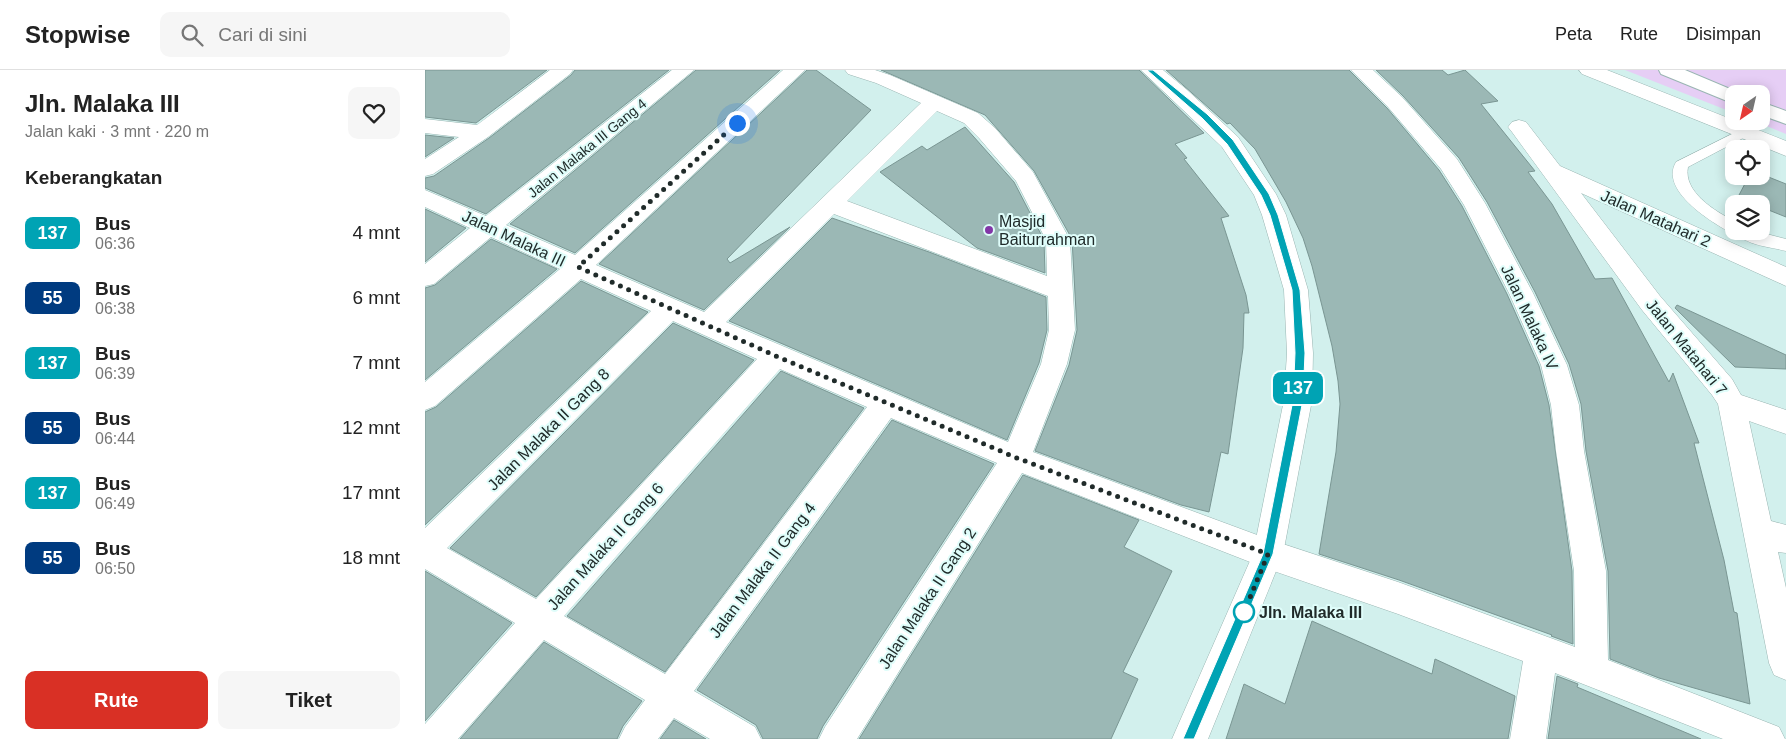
<!DOCTYPE html>
<html lang="id">
<head>
<meta charset="utf-8">
<style>
	body { margin:0; font-family:Helvetica,sans-serif; background:#f6f6f6; color:#222; height:100vh; display:flex; flex-direction:column; font-size:19px; white-space:nowrap }
	* { box-sizing:border-box; margin:0 }
	p { font-size:16px; color:#767676 }
	.icon { flex:none; width:28px; height:28px; fill:none; stroke:currentColor; stroke-width:2; stroke-linecap:round; stroke-linejoin:round }
	.map { position:relative; flex:1; overflow:hidden }
	.details { display:flex; flex-direction:column; background:#fff; width:425px }
	.details>* { flex:none }
	.badge { padding:0 10px; border-radius:8px; font-size:18px; line-height:32px }
	.needle { width:32px; rotate:214deg }
	.tools { position:absolute; left:1300px; top:15px; display:grid; gap:10px }
	.tools a { display:grid; place-items:center; width:45px; height:45px; border-radius:10px; background:#fff; box-shadow:0 2px 12px #0003; font-size:25px }
	.you { position:absolute; width:25px; height:25px; margin:-12px; border:4px solid #fff; border-radius:50%; background:#1a73e8; box-shadow:0 0 0 8px #1a73e833 }
	.map>.badge { position:absolute; translate:-50% -50%; box-shadow:0 0 0 2px #fff }
	h2 { padding:0 25px; font-size:19px; line-height:45px }
	.round { display:grid; place-items:center; flex:none; width:52px; height:52px; border-radius:10px; background:#f6f6f6 }
	.overview { display:flex; align-items:center; justify-content:space-between; height:85px; padding:0 25px }
	h1 { font-size:24px; font-weight:700; line-height:38px }
	.primary-button { display:flex; gap:10px; margin-top:auto; padding:10px 25px }
	.primary-button a { flex:1; height:58px; border-radius:10px; background:#d93025; color:#fff; font-size:20px; font-weight:700; line-height:58px; text-align:center }
	.primary-button a+a { background:#f6f6f6; color:#222 }
	ul { padding:0; list-style:none }
	li { display:flex; align-items:center; gap:15px; height:65px; padding:0 25px }
	li div { flex:1 }
	li b { display:block; font-size:19px }
	li em { font-style:normal }
	li .badge { min-width:55px; font-weight:700; text-align:center }
	header { display:flex; align-items:center; gap:30px; box-sizing:border-box; height:70px; padding:0 25px; background:#fff; border-bottom:1px solid #e0e0e0 }
	header strong { font-size:24px }
	nav { display:flex; gap:28px; margin-inline-start:auto; font-size:18px }
	.search { width:350px; height:45px; background:#f6f6f6; display:flex; align-items:center; gap:12px; box-sizing:border-box; padding:0 18px; border-radius:10px; color:#767676; font-size:19px }
	main { display:flex; flex:1; min-height:0 }
	.map>svg:first-child { display:block }
	.green { fill:#e6cef5 }
	.building { fill:#9bb8b5; stroke:#7a9693 }
	.lines { fill:none; stroke-linecap:round; stroke-linejoin:round }
	.service-casing { stroke:#99b5b2; stroke-width:1 }
	.pedestrian-casing { stroke:#99b5b2; stroke-width:2 }
	.minor-casing { stroke:#99b5b2; stroke-width:1 }
	.tertiary-casing { stroke:#99b5b2; stroke-width:1 }
	.primary-casing { stroke:#99b5b2; stroke-width:1 }
	.service { fill:#fff; fill-rule:evenodd }
	.pedestrian { fill:#fff; fill-rule:evenodd }
	.minor { fill:#fff; fill-rule:evenodd }
	.tertiary { fill:#fff; fill-rule:evenodd }
	.primary { fill:#fff; fill-rule:evenodd }
	.line { fill:#00a3b4; stroke:#fff }
	.walk { stroke:#202b2a; stroke-width:5; stroke-dasharray:0 9 }
	.poi-dot { fill:#8336a7; stroke:#dffdfa; stroke-width:2 }
	.stop-dot { fill:#fff; stroke:#00a3b4; stroke-width:2.5 }
	.labels { text-anchor:middle; stroke-width:4; stroke-linejoin:round; paint-order:stroke }
	.far-street-label { font-size:14px; fill:#202b2a; stroke:#dffdfa }
	.street-label { font-size:16px; fill:#202b2a; stroke:#dffdfa }
	.poi-label { font-size:16px; fill:#202b2a; stroke:#dffdfa; text-anchor:start }
	.stop-label { font-size:16px; font-weight:bold; fill:#202b2a; stroke:#dffdfa; text-anchor:start }
</style>
</head>
<body>
<header>
<strong>Stopwise</strong>
<div class="search"><svg class="icon" aria-label="search" viewBox="0 0 24 24"><circle cx="10" cy="10" r="6"/><path d="M15 15l6 6"/></svg>Cari di sini</div>
<nav><a>Peta</a><a>Rute</a><a>Disimpan</a></nav>
</header>
<main>
<section class="details">
<div class="overview"><div><h1>Jln. Malaka III</h1><p>Jalan kaki · 3 mnt · 220 m</p></div><a class="round"><svg class="icon" aria-label="heart" viewBox="0 0 24 24"><path d="M12 20l-8-8c-3-5 5-10 8-4 3-6 11-1 8 4z"/></svg></a></div>
<h2>Keberangkatan</h2>
<ul>
<li><span class="badge" style="background:#00a3b4;color:#fff">137</span><div><b>Bus</b><p>06:36</p></div><em>4 mnt</em></li>
<li><span class="badge" style="background:#003b80;color:#fff">55</span><div><b>Bus</b><p>06:38</p></div><em>6 mnt</em></li>
<li><span class="badge" style="background:#00a3b4;color:#fff">137</span><div><b>Bus</b><p>06:39</p></div><em>7 mnt</em></li>
<li><span class="badge" style="background:#003b80;color:#fff">55</span><div><b>Bus</b><p>06:44</p></div><em>12 mnt</em></li>
<li><span class="badge" style="background:#00a3b4;color:#fff">137</span><div><b>Bus</b><p>06:49</p></div><em>17 mnt</em></li>
<li><span class="badge" style="background:#003b80;color:#fff">55</span><div><b>Bus</b><p>06:50</p></div><em>18 mnt</em></li>
</ul>
<div class="primary-button"><a>Rute</a><a>Tiket</a></div>
</section>
<div class="map">
<svg width="1361" height="669" viewBox="0 0 1361 669">
	<rect width="100%" height="100%" fill="#d2f0ed"/>
	<path class="green" d="M 1200,0 L 1361,0 L 1361,64 L 1329,51 L 1336,51 L 1336,24 L 1309,24 L 1309,43 Z"/>
	<g class="building">
		<path d="M 0,0 L 122,0 L 51,53 L 0,47 Z"/>
		<path d="M 150,0 L 244,0 L 61,144 L 0,118 L 0,108 L 9,106 L 64,68 L 146,5 Z"/>
		<path d="M 271,0 L 355,0 L 150,183 L 85,154 Z"/>
		<path d="M 382,0 L 391,0 L 446,40 L 302,189 L 305,193 L 365,157 L 279,240 L 174,194 Z"/>
		<path d="M 456,0 L 714,0 L 779,63 L 750,74 L 762,88 L 759,89 L 804,146 L 796,148 L 821,225 L 824,243 L 819,243 L 818,278 L 803,384 L 796,382 L 784,442 L 756,435 L 610,381 L 644,295 L 652,260 L 647,169 L 609,101 L 560,45 Z"/>
		<path d="M 741,0 L 924,0 L 962,38 L 1014,100 L 1037,136 L 1082,224 L 1114,296 L 1124,335 L 1147,501 L 1148,574 L 1126,566 L 1127,565 L 974,510 L 894,484 L 911,382 L 915,334 L 913,311 L 907,276 L 887,196 L 878,168 L 861,132 L 830,79 L 805,53 L 802,54 Z"/>
		<path d="M 951,0 L 1017,0 L 1023,5 L 1040,0 L 1073,31 L 1056,34 L 1110,101 L 1103,102 L 1127,134 L 1170,209 L 1187,208 L 1244,312 L 1248,303 L 1274,373 L 1269,373 L 1299,490 L 1309,542 L 1312,543 L 1325,634 L 1234,608 L 1185,589 L 1183,501 L 1161,381 L 1156,334 L 1144,294 L 1110,222 L 1062,132 L 1034,88 L 978,26 Z"/>
		<path d="M 540,57 L 589,112 L 619,170 L 620,203 L 552,178 L 455,102 L 497,76 L 502,80 Z"/>
		<path d="M 0,65 L 29,68 L 0,87 Z"/>
		<path d="M 1324,106 L 1341,106 L 1361,114 L 1361,147 L 1336,137 L 1336,134 L 1329,134 L 1313,127 Z"/>
		<path d="M 0,139 L 41,158 L 0,192 Z"/>
		<path d="M 407,148 L 504,182 L 621,227 L 622,260 L 614,293 L 582,370 L 304,251 Z"/>
		<path d="M 66,169 L 132,199 L 0,310 L 0,218 L 10,215 Z"/>
		<path d="M 156,211 L 223,242 L 0,455 L 0,342 L 11,337 Z"/>
		<path d="M 1252,235 L 1361,285 L 1361,299 L 1310,297 L 1250,238 Z"/>
		<path d="M 248,253 L 329,290 L 111,527 L 25,478 Z"/>
		<path d="M 356,301 L 439,338 L 240,602 L 142,546 Z"/>
		<path d="M 467,350 L 569,394 L 398,656 L 392,669 L 338,669 L 331,655 L 272,620 Z"/>
		<path d="M 598,405 L 714,450 L 699,477 L 747,501 L 698,602 L 713,609 L 686,669 L 434,669 Z"/>
		<path d="M 0,501 L 87,553 L 0,651 Z"/>
		<path d="M 887,551 L 1007,604 L 1010,589 L 1090,626 L 1083,669 L 801,669 L 819,614 L 860,634 Z"/>
		<path d="M 119,572 L 217,631 L 198,656 L 192,669 L 35,669 Z"/>
		<path d="M 1132,606 L 1153,614 L 1152,617 L 1276,669 L 1123,669 Z"/>
		<path d="M 249,650 L 281,669 L 235,669 Z"/>
	</g>
	<g class="lines">
		<defs>
			<path id="service" d="M 1319,58 L 1324,59 L 1326,62 L 1324,65 L 1263,97 C 1258,122 1290,141 1309,151 L 1309,161 L 1330,161 L 1361,169 L 1361,181 C 1350,178 1338,177 1327,173 C 1305,164 1231,125 1251,92 Z"/>
			<g id="pedestrian">
				<path d="M 1234,0 L 1260,0 L 1317,24 L 1309,24 L 1309,33 L 1302,31 L 1236,4 Z"/>
				<path d="M 1336,32 L 1361,41 L 1361,54 L 1336,45 Z"/>
			</g>
			<g id="minor">
				<path d="M 125,0 L 148,0 L 145,4 L 63,67 L 8,104 L 0,106 L 0,89 L 34,67 L 0,63 L 0,49 L 52,55 Z"/>
				<path d="M 247,0 L 269,0 L 81,155 L 150,185 L 358,0 L 380,0 L 171,195 L 279,242 L 496,33 L 451,13 L 423,4 L 420,0 L 450,0 L 465,5 L 553,43 L 570,58 L 608,102 L 645,170 L 650,260 L 642,294 L 608,382 L 843,469 L 973,512 L 1150,577 L 1149,501 L 1131,381 L 1126,335 L 1116,295 L 1084,223 L 1039,135 L 1016,99 L 963,37 L 926,0 L 948,0 L 977,27 L 1032,89 L 1060,133 L 1108,223 L 1142,295 L 1154,335 L 1159,381 L 1181,501 L 1183,590 L 1354,657 L 1360,669 L 1298,669 L 1130,603 L 1121,669 L 1085,669 L 1098,591 L 973,544 L 843,499 L 597,403 L 432,669 L 394,669 L 400,657 L 572,393 L 466,348 L 269,621 L 330,657 L 336,669 L 285,669 L 249,648 L 233,669 L 194,669 L 200,657 L 220,630 L 119,570 L 33,669 L 0,669 L 0,654 L 90,553 L 0,499 L 0,458 L 226,241 L 156,209 L 10,336 L 0,340 L 0,312 L 135,199 L 66,167 L 9,214 L 0,216 L 0,194 L 45,158 L 0,137 L 0,120 L 61,146 ZM 512,41 L 539,53 L 554,68 L 591,111 L 621,170 L 622,206 L 422,131 ZM 409,144 L 623,226 L 624,260 L 616,294 L 583,372 L 301,252 ZM 248,251 L 332,289 L 111,529 L 22,478 ZM 355,299 L 442,337 L 240,604 L 139,546 Z"/>
				<path d="M 1094,50 L 1101,52 L 1135,96 L 1361,197 L 1361,216 L 1156,123 L 1235,226 L 1307,309 L 1316,325 L 1361,340 L 1361,364 L 1324,351 L 1346,451 L 1361,455 L 1361,483 L 1353,482 L 1361,518 L 1361,610 L 1349,605 L 1344,593 L 1293,334 L 1287,325 L 1217,240 L 1087,62 L 1083,57 L 1087,52 Z"/>
			</g>
			<path id="tertiary" d="M 716,0 L 738,0 L 761,19 L 813,67 L 851,124 L 861,145 L 883,220 L 888,283 L 887,330 L 858,484 L 783,669 L 747,669 L 828,484 L 859,330 L 862,283 L 859,220 L 837,145 L 829,125 L 797,77 Z"/>
			<path id="primary" d="M 1154,0 L 1182,0 L 1361,71 L 1361,86 L 1157,4 Z"/>
		</defs>
		<use href="#service" class="service-casing"/>
		<use href="#pedestrian" class="pedestrian-casing"/>
		<use href="#minor" class="minor-casing"/>
		<use href="#tertiary" class="tertiary-casing"/>
		<use href="#primary" class="primary-casing"/>
		<use href="#service" class="service"/>
		<use href="#pedestrian" class="pedestrian"/>
		<use href="#minor" class="minor"/>
		<use href="#tertiary" class="tertiary"/>
		<use href="#primary" class="primary"/>
	</g>
	<path class="line" d="M 722,0 L 728,0 L 782,44 L 808,70 L 844,124 L 853,145 L 875,220 L 880,283 L 878,330 L 848,484 L 769,669 L 758,669 L 838,484 L 868,330 L 870,283 L 867,220 L 845,145 L 836,125 L 802,74 L 777,48 Z"/>
	<g class="lines">
		<path class="walk" d="M 312,53 L 153,197 L 351,286 L 592,388 L 843,484 L 819,542"/>
	</g>
	<circle class="poi-dot" cx="564" cy="160" r="5"/>
	<circle class="stop-dot" cx="819" cy="542" r="10"/>
	<g class="labels">
		<g class="far-street-label">
			<text transform="translate(162 78) rotate(-39)" y="5">Jalan Malaka III Gang 4</text>
		</g>
		<g class="street-label">
			<text transform="translate(1231 148) rotate(24)" y="6">Jalan Matahari 2</text>
			<text transform="translate(89 168) rotate(25)" y="6">Jalan Malaka III</text>
			<text transform="translate(1105 247) rotate(65)" y="6">Jalan Malaka IV</text>
			<text transform="translate(1262 277) rotate(51)" y="6">Jalan Matahari 7</text>
			<text transform="translate(123 359) rotate(-45)" y="6">Jalan Malaka II Gang 8</text>
			<text transform="translate(180 476) rotate(-48)" y="6">Jalan Malaka II Gang 6</text>
			<text transform="translate(337 500) rotate(-53)" y="6">Jalan Malaka II Gang 4</text>
			<text transform="translate(502 528) rotate(-57)" y="6">Jalan Malaka II Gang 2</text>
		</g>
		<g class="poi-label">
			<text x="574" y="157">Masjid<tspan x="574" dy="18">Baiturrahman</tspan></text>
		</g>
		<g class="stop-label">
			<text x="834" y="548">Jln. Malaka III</text>
		</g>
	</g>
</svg>
<div class="tools">
<a><svg class="needle" viewBox="-14 -14 28 28"><path d="M0-13l5 13h-10z" fill="#e53935"/><path d="M0 13l5-13h-10z" fill="#767676"/></svg></a>
<a><svg class="icon" aria-label="locate" viewBox="0 0 24 24"><circle cx="12" cy="12" r="6"/><path d="M12 2v4M12 18v4M2 12h4M18 12h4"/></svg></a>
<a><svg class="icon" aria-label="layers" viewBox="0 0 24 24"><path d="M12 4l9 5-9 5-9-5zM3 14l9 5 9-5"/></svg></a>
</div>
<div class="you" style="left:312px;top:53px"></div>
<b class="badge" style="left:873px;top:318px;background:#00a3b4;color:#fff">137</b>
</div>
</main>
</body>
</html>
